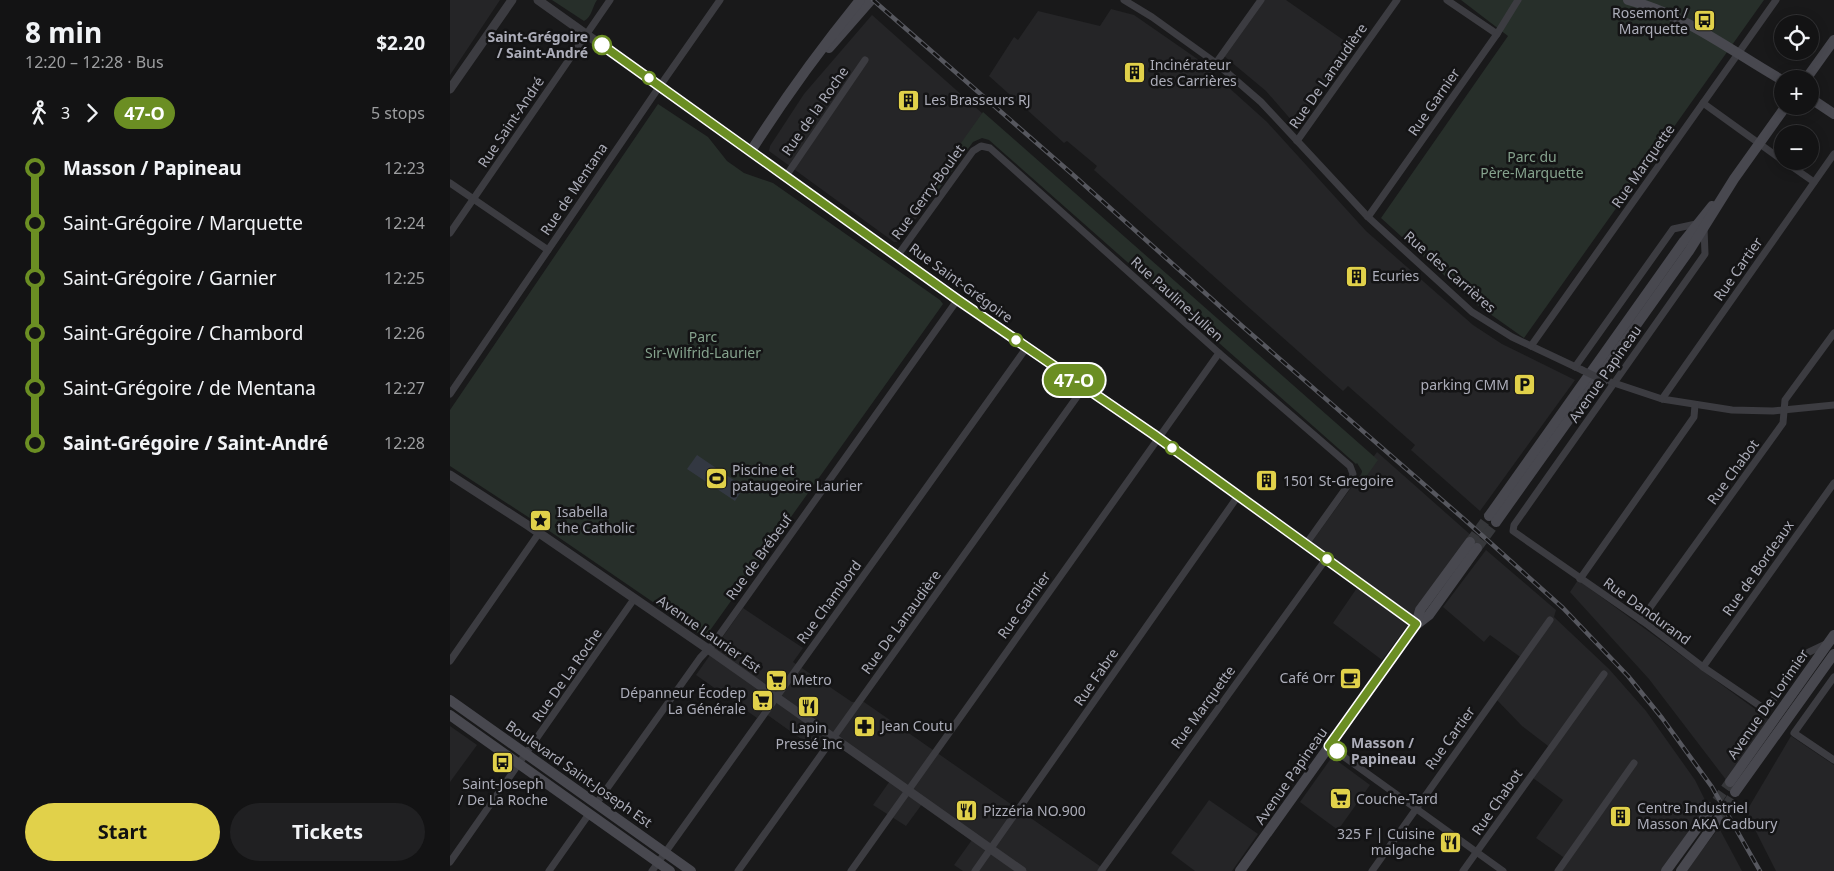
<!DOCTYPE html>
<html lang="en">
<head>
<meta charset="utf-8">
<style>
	body { margin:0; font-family:"Noto Sans",sans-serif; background:#202022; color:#f1f3f6; height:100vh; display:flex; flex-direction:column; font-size:19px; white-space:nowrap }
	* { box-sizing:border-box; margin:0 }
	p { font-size:16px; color:#9d9ea0 }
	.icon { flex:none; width:28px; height:28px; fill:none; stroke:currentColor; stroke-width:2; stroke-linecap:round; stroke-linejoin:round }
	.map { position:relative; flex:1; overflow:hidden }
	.details { display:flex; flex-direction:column; background:#131314; width:450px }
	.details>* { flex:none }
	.badge { padding:0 10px; border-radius:16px; font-size:18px; line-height:32px }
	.fabs { position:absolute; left:1324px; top:15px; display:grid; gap:10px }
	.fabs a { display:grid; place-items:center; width:45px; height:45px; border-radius:50%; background:#131314; box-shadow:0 2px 12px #0003,0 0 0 1px #323234; font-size:25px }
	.map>.badge { position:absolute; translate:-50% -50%; box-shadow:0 0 0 2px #fff }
	.legs { display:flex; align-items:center; gap:8px; height:55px; padding:0 25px; font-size:16px }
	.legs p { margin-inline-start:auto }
	.head { display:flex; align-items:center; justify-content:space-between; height:85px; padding:0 25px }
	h1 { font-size:28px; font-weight:700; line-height:38px }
	.primary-button { display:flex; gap:10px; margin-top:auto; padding:10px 25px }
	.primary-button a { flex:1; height:58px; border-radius:30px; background:#e1d14a; color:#111; font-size:20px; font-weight:700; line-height:58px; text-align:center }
	.primary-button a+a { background:#202022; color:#f1f3f6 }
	ul { padding:0 25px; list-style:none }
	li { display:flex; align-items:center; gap:18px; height:55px; font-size:19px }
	li i { display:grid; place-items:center; width:8px; height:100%; margin:0 6px; background:currentColor }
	li i::after { content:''; width:12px; height:12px; margin:-6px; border:4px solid; border-radius:50%; background:#131314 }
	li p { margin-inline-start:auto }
	li:first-child i { background:linear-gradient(#0000 50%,currentColor 0) }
	li:last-child i { background:linear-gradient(currentColor 50%,#0000 0) }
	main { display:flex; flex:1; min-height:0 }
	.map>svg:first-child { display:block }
	.built { fill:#252527 }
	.green { fill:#272f2a }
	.water { fill:#333842 }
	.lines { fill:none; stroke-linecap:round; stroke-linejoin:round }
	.secondary-tunnel { stroke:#36373a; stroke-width:10; stroke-dasharray:10 5; stroke-linecap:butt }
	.minor { stroke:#3c3c41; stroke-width:7 }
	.tertiary { stroke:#3c3c41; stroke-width:9 }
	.secondary { stroke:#48484f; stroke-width:10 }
	.rail-casing { stroke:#56575e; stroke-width:4.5 }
	.rail { stroke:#141415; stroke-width:2.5; stroke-dasharray:8; stroke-linecap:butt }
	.minor-bridge { stroke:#3c3c41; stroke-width:7 }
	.line-1-casing { stroke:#fff; stroke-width:11 }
	.line-1 { stroke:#6b8e23; stroke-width:8 }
	.stop-1-dot { fill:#fff; stroke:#6b8e23; stroke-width:2.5 }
	.labels { text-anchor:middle; stroke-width:5; stroke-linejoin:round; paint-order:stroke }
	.poi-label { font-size:14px; fill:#acadb9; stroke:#141415; text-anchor:start }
	.stop-label { font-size:14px; font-weight:bold; fill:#acadb9; stroke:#141415; text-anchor:end }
	.street-label { font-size:14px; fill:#acadb9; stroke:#141415 }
	.park-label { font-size:14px; fill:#85a28d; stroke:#141415 }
</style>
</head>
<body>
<main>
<section class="details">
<div class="head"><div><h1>8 min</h1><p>12:20 – 12:28 · Bus</p></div><b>$2.20</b></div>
<div class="legs"><svg class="icon" aria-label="walk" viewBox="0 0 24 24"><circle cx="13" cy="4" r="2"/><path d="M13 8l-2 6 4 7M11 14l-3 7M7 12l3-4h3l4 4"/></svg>3<svg class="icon" aria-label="forward" viewBox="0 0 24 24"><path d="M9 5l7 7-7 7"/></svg><b class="badge" style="background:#6b8e23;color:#fff">47-O</b><p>5 stops</p></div>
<ul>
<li><i style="color:#6b8e23"></i><b>Masson / Papineau</b><p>12:23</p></li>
<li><i style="color:#6b8e23"></i><span>Saint-Grégoire / Marquette</span><p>12:24</p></li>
<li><i style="color:#6b8e23"></i><span>Saint-Grégoire / Garnier</span><p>12:25</p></li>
<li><i style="color:#6b8e23"></i><span>Saint-Grégoire / Chambord</span><p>12:26</p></li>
<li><i style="color:#6b8e23"></i><span>Saint-Grégoire / de Mentana</span><p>12:27</p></li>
<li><i style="color:#6b8e23"></i><b>Saint-Grégoire / Saint-André</b><p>12:28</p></li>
</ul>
<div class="primary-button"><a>Start</a><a>Tickets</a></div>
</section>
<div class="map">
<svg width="1384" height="871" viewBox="0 0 1384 871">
	<rect width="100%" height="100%" fill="#19191a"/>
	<g class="built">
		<path d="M 0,0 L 50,0 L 0,75 Z"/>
		<path d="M 813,0 L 836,0 L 902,46 L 849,122 L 843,122 L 816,91 L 774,56 Z"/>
		<path d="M 661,9 L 684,15 L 746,58 L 817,122 L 916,231 L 1023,325 L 1052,344 L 1125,380 L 1030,511 L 961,450 L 965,445 L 898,386 L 893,391 L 644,170 L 647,166 L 617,141 L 614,143 L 539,76 L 564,37 L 568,40 L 588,11 L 650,26 Z"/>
		<path d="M 422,15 L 533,114 L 481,200 L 447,242 L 444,242 L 319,151 L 320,146 L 354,94 Z"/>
		<path d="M 927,452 L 1023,537 L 932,660 L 883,623 L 909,585 L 858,547 Z"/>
		<path d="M 1036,550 L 1106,610 L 1104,617 L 1159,669 L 1196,711 L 1245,780 L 1258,806 L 1212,871 L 1108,871 L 1116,859 L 1086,838 L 1113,800 L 1083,778 L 1102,749 L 1072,726 L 1045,698 L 1073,659 L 1040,635 L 1034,642 L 993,607 Z"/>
		<path d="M 1128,580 L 1320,720 L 1277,781 L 1199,679 L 1120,592 Z"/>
		<path d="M 293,608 L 353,648 L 343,662 L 402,702 L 414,702 L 657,871 L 513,871 L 504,865 L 524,837 L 475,800 L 456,826 L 423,805 L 442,778 L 378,737 L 368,751 L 312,711 L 307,718 L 246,675 Z"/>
		<path d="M 0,726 L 27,745 L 0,782 Z"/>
		<path d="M 1341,736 L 1384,765 L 1384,871 L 1326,871 L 1296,812 Z"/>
		<path d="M 882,757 L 920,785 L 888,830 L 850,802 Z"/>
		<path d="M 759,800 L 808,834 L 782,871 L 745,871 L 721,853 Z"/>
		<path d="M 1269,828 L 1292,871 L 1236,871 L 1265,833 Z"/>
	</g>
	<g class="green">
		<path d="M 102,0 L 147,0 C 142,7 142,17 134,21 Z"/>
		<path d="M 1011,0 L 1314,0 L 1074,338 L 1026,304 L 931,218 L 1058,36 Z"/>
		<path d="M 208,104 L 258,137 L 277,161 L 294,173 L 323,183 L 490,300 L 493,304 L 256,636 L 251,635 L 95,528 L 0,466 L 0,410 Z"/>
		<path d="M 533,112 L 928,460 L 911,484 L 910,483 L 912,471 L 907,463 L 906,464 L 539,140 L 532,138 L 523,142 L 481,200 L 474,195 Z"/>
	</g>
	<path class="water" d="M 247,455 L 294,487 L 285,501 L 237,469 Z"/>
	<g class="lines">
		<g class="secondary-tunnel">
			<path d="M 1020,542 L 1039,516"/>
			<path d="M 1027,548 L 1046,522"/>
			<path d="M 1258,813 L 1280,782"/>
			<path d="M 1268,819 L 1285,792"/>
		</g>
		<g class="minor">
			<path d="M 674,0 L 702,17 L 766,63 L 811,102 L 918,217 L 1022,312 L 1062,337 L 1132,370"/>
			<path d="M 997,0 L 1047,34"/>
			<path d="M 766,63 L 811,0"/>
			<path d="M 1253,103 L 1332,160"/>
			<path d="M 847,141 L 947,0"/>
			<path d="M 1334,161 L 1364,182"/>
			<path d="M 336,176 L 415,60"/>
			<path d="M 0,183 L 98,250"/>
			<path d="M 918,217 L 1047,34 L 1068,0"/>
			<path d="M 1254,228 L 1255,254 L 1064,525 L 1063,531 L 1198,625 L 1253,667 L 1316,710 L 1357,653 L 1378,643"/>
			<path d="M 0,233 L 160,0"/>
			<path d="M 448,255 L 523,151 L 531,146 L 540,148 L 769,353 L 900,466 L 903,474 L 901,481 L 856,544"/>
			<path d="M 1081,346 L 1326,0"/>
			<path d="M 1125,367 L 1223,229 L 1246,224"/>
			<path d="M 1161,382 L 1212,399 L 1282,410 L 1323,411 L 1384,405"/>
			<path d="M 0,394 L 205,93 L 270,0"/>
			<path d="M 1212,399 L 1384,154"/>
			<path d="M 1130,579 L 1244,417 L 1245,405"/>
			<path d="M 1191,620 L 1333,423 L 1335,400 L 1384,333"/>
			<path d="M 0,661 L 89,533"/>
			<path d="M 1253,667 L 1384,483"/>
			<path d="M 1384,677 L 1344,733 L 1384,760"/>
			<path d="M 879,746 L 1053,871"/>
			<path d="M 146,804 L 250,658 L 263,644 L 508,299"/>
			<path d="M 0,862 L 184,599"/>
			<path d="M 99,871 L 139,814"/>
			<path d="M 202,871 L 577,347"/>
			<path d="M 288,871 L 634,387"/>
			<path d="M 401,871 L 769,353"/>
			<path d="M 525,871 L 788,496"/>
			<path d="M 651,871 L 876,559"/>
			<path d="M 922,871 L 1100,620"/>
			<path d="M 1013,871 L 1154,674"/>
			<path d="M 1108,871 L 1184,763"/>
		</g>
		<g class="tertiary">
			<path d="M 88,0 L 508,299 L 703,434 L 966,625"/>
			<path d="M 0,89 L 62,0"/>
			<path d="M 0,475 L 79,526 L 258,649 L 572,871"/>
		</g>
		<g class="secondary">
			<path d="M 1178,0 C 1236,15 1281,51 1332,80"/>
			<path d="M 379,48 L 421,0"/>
			<path d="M 1356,79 L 1384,40"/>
			<path d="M 1360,98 L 1384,114"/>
			<path d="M 301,151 C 334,99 371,48 410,0"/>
			<path d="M 1039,516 L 1234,241 L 1262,206"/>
			<path d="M 1046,522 L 1239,251 L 1284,179 L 1336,106"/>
			<path d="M 966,625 L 979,615 L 1027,548"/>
			<path d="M 0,700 L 241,871"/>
			<path d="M 0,715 L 220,871"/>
			<path d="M 1280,782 L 1384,635"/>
			<path d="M 1285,792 L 1384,654"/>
			<path d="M 790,871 L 966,625 L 970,610 L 1020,542"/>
			<path d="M 1216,871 L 1258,813"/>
			<path d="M 1231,871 L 1268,819"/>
		</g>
		<defs>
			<path id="rail" d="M 423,0 L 621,173 L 792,326 L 1015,520 L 1113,608 L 1178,676 L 1212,718 L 1262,787 L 1310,871"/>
		</defs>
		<use href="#rail" class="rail-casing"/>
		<use href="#rail" class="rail"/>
		<path class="minor-bridge" d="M 1132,370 L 1155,381"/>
	</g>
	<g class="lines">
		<defs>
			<path id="line-1" d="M 152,45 L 508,300 L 703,434 L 966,624 L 879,746 L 887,751"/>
		</defs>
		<use href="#line-1" class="line-1-casing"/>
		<use href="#line-1" class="line-1"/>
	</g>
	<defs>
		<symbol id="bus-square" viewBox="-11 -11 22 22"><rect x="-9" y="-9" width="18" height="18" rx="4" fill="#e1d14a" stroke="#141415"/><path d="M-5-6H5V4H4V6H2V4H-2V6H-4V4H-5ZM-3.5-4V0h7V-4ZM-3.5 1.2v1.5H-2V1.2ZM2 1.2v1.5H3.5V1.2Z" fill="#111"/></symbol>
		<symbol id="building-square" viewBox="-11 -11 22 22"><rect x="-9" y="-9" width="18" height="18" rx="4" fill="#e1d14a" stroke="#141415"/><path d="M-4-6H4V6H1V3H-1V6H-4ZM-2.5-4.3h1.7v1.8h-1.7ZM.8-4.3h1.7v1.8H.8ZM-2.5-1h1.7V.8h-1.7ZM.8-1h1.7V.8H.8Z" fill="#111"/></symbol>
		<symbol id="parking-square" viewBox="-11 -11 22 22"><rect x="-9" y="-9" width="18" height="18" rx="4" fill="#e1d14a" stroke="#141415"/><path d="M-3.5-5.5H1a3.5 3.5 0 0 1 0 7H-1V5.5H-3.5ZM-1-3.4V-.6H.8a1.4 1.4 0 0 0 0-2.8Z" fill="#111"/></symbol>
		<symbol id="stadium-square" viewBox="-11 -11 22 22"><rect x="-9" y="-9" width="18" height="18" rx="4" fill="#e1d14a" stroke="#141415"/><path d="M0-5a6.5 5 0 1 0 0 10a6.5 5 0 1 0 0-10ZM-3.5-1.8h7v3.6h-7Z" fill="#111"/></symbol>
		<symbol id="sight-square" viewBox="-11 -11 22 22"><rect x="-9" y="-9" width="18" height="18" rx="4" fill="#e1d14a" stroke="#141415"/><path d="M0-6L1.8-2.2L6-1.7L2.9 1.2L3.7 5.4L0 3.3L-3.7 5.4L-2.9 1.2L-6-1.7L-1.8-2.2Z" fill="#111"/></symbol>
		<symbol id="cafe-square" viewBox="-11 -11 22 22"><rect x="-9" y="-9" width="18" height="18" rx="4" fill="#e1d14a" stroke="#141415"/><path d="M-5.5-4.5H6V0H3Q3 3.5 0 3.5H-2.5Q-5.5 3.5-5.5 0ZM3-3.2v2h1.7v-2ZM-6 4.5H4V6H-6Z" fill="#111"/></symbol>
		<symbol id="supermarket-square" viewBox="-11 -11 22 22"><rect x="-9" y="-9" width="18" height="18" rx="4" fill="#e1d14a" stroke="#141415"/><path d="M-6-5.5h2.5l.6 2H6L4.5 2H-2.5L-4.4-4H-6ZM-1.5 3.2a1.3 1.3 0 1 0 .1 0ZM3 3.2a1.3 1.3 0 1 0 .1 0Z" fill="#111"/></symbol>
		<symbol id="restaurant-square" viewBox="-11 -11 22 22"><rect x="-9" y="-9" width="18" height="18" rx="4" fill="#e1d14a" stroke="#141415"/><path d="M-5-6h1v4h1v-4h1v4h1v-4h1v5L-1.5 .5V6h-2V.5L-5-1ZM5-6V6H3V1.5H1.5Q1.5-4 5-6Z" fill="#111"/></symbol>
		<symbol id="pharmacy-square" viewBox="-11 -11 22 22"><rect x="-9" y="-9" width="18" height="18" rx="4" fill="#e1d14a" stroke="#141415"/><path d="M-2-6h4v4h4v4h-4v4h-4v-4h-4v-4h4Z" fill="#111"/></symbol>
	</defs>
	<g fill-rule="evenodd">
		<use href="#bus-square" x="1242" y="8" width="25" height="25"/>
		<use href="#building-square" x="672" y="60" width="25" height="25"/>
		<use href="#building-square" x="446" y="88" width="25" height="25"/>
		<use href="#building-square" x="894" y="264" width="25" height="25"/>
		<use href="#parking-square" x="1062" y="372" width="25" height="25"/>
		<use href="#stadium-square" x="254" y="466" width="25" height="25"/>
		<use href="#building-square" x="804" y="468" width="25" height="25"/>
		<use href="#sight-square" x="78" y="508" width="25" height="25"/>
		<use href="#cafe-square" x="888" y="666" width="25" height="25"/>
		<use href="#supermarket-square" x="314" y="668" width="25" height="25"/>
		<use href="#supermarket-square" x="300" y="688" width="25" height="25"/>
		<use href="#restaurant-square" x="346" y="694" width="25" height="25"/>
		<use href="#pharmacy-square" x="402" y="714" width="25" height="25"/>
		<use href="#bus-square" x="40" y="750" width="25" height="25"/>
		<use href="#supermarket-square" x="878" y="786" width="25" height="25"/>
		<use href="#restaurant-square" x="504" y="798" width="25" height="25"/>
		<use href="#building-square" x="1158" y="804" width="25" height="25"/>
		<use href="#restaurant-square" x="988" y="830" width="25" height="25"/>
	</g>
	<g class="stop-1-dot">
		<circle cx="152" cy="45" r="9"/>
		<circle cx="199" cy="78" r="6"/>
		<circle cx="566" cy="340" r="6"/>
		<circle cx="722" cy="448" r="6"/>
		<circle cx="877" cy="559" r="6"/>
		<circle cx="887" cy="751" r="9"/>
	</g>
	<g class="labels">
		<g class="poi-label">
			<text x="1238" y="18" text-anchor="end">Rosemont /<tspan x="1238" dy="16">Marquette</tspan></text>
			<text x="700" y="70">Incinérateur<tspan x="700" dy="16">des Carrières</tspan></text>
			<text x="474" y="105">Les Brasseurs RJ</text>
			<text x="922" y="281">Ecuries</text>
			<text x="1059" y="390" text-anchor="end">parking CMM</text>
			<text x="282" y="475">Piscine et<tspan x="282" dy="16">pataugeoire Laurier</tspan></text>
			<text x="833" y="486">1501 St-Gregoire</text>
			<text x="107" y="517">Isabella<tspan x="107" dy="16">the Catholic</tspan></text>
			<text x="885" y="683" text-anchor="end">Café Orr</text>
			<text x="342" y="685">Metro</text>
			<text x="296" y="698" text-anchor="end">Dépanneur Écodep<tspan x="296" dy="16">La Générale</tspan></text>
			<text x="431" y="731">Jean Coutu</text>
			<text x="359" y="733" text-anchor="middle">Lapin<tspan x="359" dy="16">Pressé Inc</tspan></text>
			<text x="53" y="789" text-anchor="middle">Saint-Joseph<tspan x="53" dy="16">/ De La Roche</tspan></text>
			<text x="906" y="804">Couche-Tard</text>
			<text x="1187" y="813">Centre Industriel<tspan x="1187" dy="16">Masson AKA Cadbury</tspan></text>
			<text x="533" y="816">Pizzéria NO.900</text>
			<text x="985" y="839" text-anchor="end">325 F | Cuisine<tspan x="985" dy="16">malgache</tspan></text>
		</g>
		<g class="stop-label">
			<text x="138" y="42">Saint-Grégoire<tspan x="138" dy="16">/ Saint-André</tspan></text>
			<text x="901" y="748" text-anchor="start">Masson /<tspan x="901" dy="16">Papineau</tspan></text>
		</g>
		<g class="street-label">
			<text transform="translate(878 76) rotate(-55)" y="5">Rue De Lanaudière</text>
			<text transform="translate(984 102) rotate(-55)" y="5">Rue Garnier</text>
			<text transform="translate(365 111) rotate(-55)" y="5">Rue de la Roche</text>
			<text transform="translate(61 122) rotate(-56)" y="5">Rue Saint-André</text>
			<text transform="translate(1193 166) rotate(-55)" y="5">Rue Marquette</text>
			<text transform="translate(124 189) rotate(-56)" y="5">Rue de Mentana</text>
			<text transform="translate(478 192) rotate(-54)" y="5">Rue Gerry-Boulet</text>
			<text transform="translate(1288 269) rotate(-55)" y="5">Rue Cartier</text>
			<text transform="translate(1000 272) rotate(41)" y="5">Rue des Carrières</text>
			<text transform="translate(511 283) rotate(36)" y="5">Rue Saint-Grégoire</text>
			<text transform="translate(727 299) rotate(42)" y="5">Rue Pauline-Julien</text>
			<text transform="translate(1155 374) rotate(-55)" y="5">Avenue Papineau</text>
			<text transform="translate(1283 472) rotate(-54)" y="5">Rue Chabot</text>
			<text transform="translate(309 557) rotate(-54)" y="5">Rue de Brébeuf</text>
			<text transform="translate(1308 568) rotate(-55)" y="5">Rue de Bordeaux</text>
			<text transform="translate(379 602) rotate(-54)" y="5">Rue Chambord</text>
			<text transform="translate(574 605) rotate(-54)" y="5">Rue Garnier</text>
			<text transform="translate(1197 611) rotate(36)" y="5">Rue Dandurand</text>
			<text transform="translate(451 622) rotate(-54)" y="5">Rue De Lanaudière</text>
			<text transform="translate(259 634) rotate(35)" y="5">Avenue Laurier Est</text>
			<text transform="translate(117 675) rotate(-55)" y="5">Rue De La Roche</text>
			<text transform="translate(646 677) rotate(-55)" y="5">Rue Fabre</text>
			<text transform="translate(1318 704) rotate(-55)" y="5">Avenue De Lorimier</text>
			<text transform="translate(753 707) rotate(-54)" y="5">Rue Marquette</text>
			<text transform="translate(1000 738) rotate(-54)" y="5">Rue Cartier</text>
			<text transform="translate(129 774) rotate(35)" y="5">Boulevard Saint-Joseph Est</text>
			<text transform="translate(841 776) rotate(-55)" y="5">Avenue Papineau</text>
			<text transform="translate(1047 802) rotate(-55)" y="5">Rue Chabot</text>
		</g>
		<g class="park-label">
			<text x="1082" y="162">Parc du<tspan x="1082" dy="16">Père-Marquette</tspan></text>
			<text x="253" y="342">Parc<tspan x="253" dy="16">Sir-Wilfrid-Laurier</tspan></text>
		</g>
	</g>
</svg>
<div class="fabs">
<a><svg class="icon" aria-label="locate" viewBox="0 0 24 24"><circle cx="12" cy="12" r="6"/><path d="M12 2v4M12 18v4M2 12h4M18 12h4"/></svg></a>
<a>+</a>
<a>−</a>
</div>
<b class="badge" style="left:624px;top:380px;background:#6b8e23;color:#fff">47-O</b>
</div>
</main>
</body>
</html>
